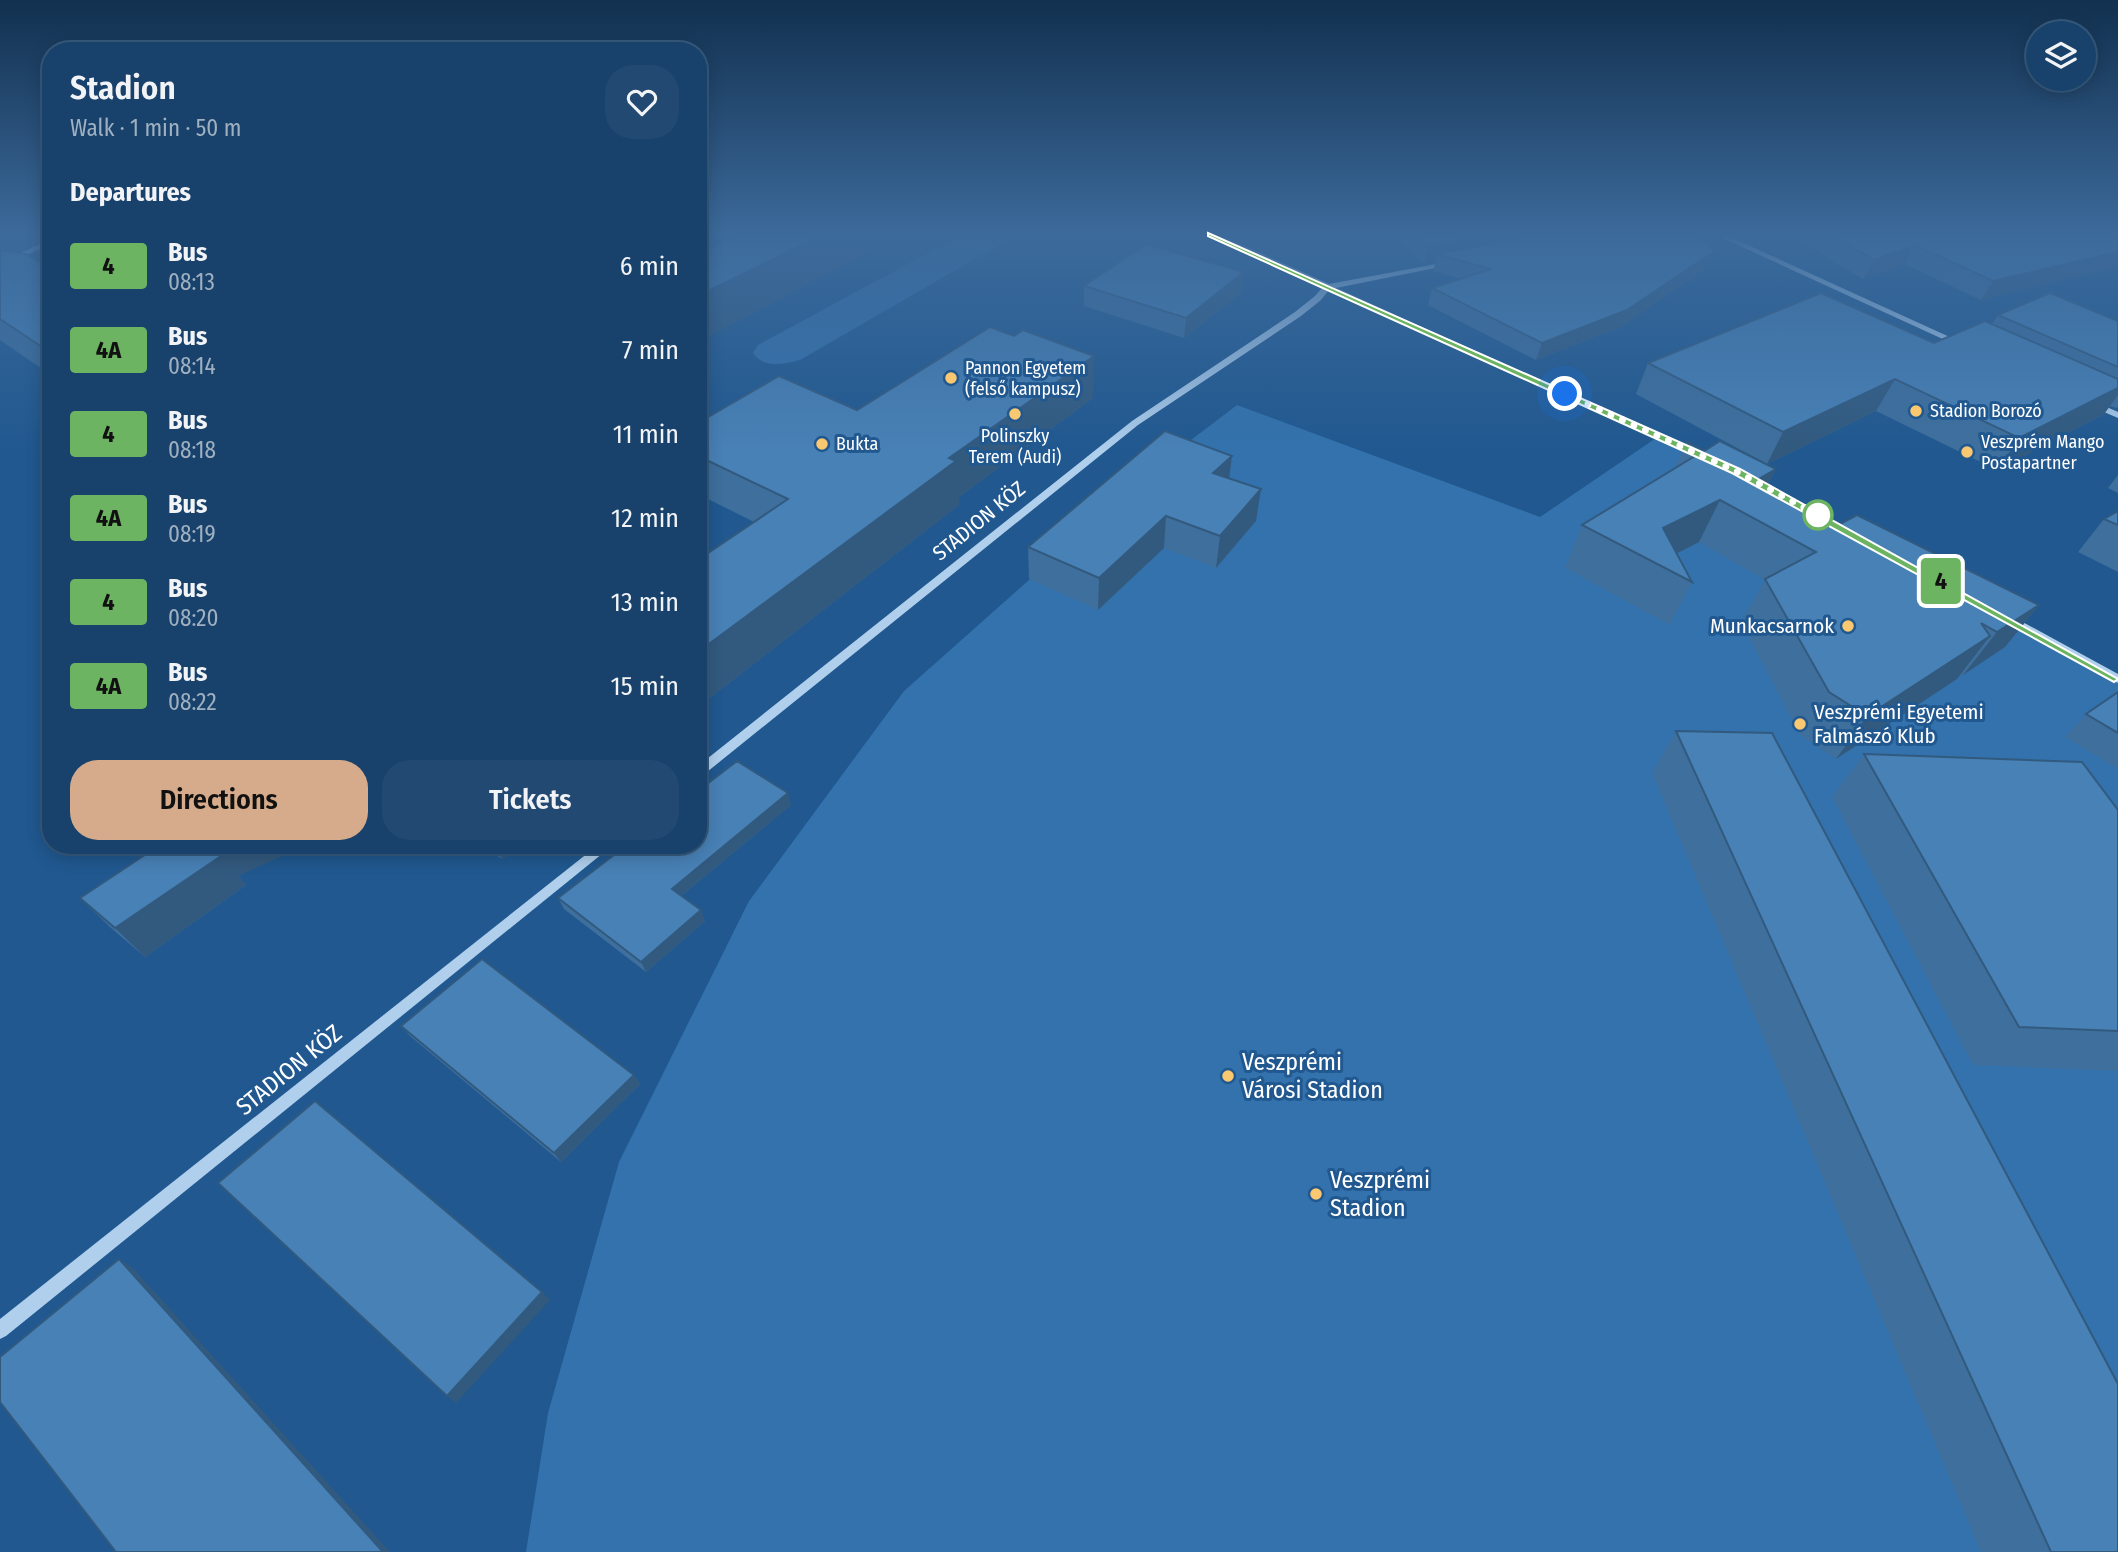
<!DOCTYPE html>
<html lang="en">
<head>
<meta charset="utf-8">
<style>
	body { margin:0; font-family:"Fira Sans Condensed",sans-serif; background:#214971; color:#f1f3f6; height:100vh; display:flex; flex-direction:column; font-size:26px; white-space:nowrap }
	* { box-sizing:border-box; margin:0 }
	p { font-size:23px; color:#9fb0c1 }
	.icon { flex:none; width:38px; height:38px; fill:none; stroke:currentColor; stroke-width:2; stroke-linecap:round; stroke-linejoin:round }
	.map { position:relative; flex:1; overflow:hidden }
	.details { position:absolute; left:42px; top:42px; width:665px; height:812px; display:flex; flex-direction:column; background:#18426b; border-radius:28px; box-shadow:0 4px 18px #0003,0 0 0 2px #365b7e }
	.details>* { flex:none }
	.badge { padding:0 14px; border-radius:5px; font-size:24px; line-height:46px }
	.buttons { position:absolute; left:2026px; top:21px; display:grid; gap:14px }
	.buttons a { display:grid; place-items:center; width:70px; height:70px; border-radius:50%; background:#18426b; box-shadow:0 4px 18px #0003,0 0 0 2px #365b7e; font-size:35px }
	.you { position:absolute; width:35px; height:35px; margin:-18px; border:5px solid #fff; border-radius:50%; background:#1a73e8; box-shadow:0 0 0 10px #1a73e833 }
	.map>.badge { position:absolute; translate:-50% -50%; box-shadow:0 0 0 4px #fff }
	h2 { padding:0 28px; font-size:26px; line-height:63px }
	.round { display:grid; place-items:center; flex:none; width:74px; height:74px; border-radius:28px; background:#214971 }
	.head { display:flex; align-items:center; justify-content:space-between; height:119px; padding:0 28px }
	h1 { font-size:33px; font-weight:600; line-height:52px }
	.cta { display:flex; gap:14px; margin-top:auto; padding:14px 28px }
	.cta a { flex:1; height:80px; border-radius:28px; background:#d6ab8b; color:#111; font-size:28px; font-weight:600; line-height:80px; text-align:center }
	.cta a+a { background:#214971; color:#f1f3f6 }
	ul { padding:0; list-style:none }
	li { display:flex; align-items:center; gap:21px; height:84px; padding:0 28px }
	li div { flex:1 }
	li b { display:block; font-size:26px }
	li em { font-style:normal }
	li .badge { min-width:77px; font-weight:700; text-align:center }
	.map>svg:first-child { display:block }
	.green { fill:#3372ad }
	.lines { fill:none; stroke-linecap:round; stroke-linejoin:round }
	.minor { fill:#afcfed; fill-rule:evenodd }
	.wall { fill:#3e6f9d }
	.shaded-wall { fill:#325a7f }
	.building { fill:#4881b6; stroke:#325a7f; stroke-width:2 }
	.line { fill:#6cb461; stroke:#fff; stroke-width:2 }
	.walk { stroke:#fff; stroke-width:7; stroke-dasharray:0 12.6 }
	.poi-dot { fill:#fac870; stroke:#20588f; stroke-width:2.5 }
	.stop-dot { fill:#fff; stroke:#6cb461; stroke-width:3.5 }
	.labels { text-anchor:middle; stroke-width:6; stroke-linejoin:round; paint-order:stroke }
	.far-poi-label { font-size:18px; fill:#fff; stroke:#20588f; text-anchor:start }
	.street-label { font-size:21px; fill:#fff; stroke:#20588f }
	.poi-label { font-size:21px; fill:#fff; stroke:#20588f; text-anchor:end }
	.near-poi-label { font-size:24px; fill:#fff; stroke:#20588f; text-anchor:start }
	.near-street-label { font-size:24px; fill:#fff; stroke:#20588f }
</style>
</head>
<body>
<div class="map">
<svg width="2118" height="1552" viewBox="0 0 2118 1552">
	<rect width="100%" height="100%" fill="#20588f"/>
	<g class="green">
		<path d="M 963,234 L 1018,234 L 800,360 C 784,364 764,369 753,353 L 758,345 Z"/>
		<path d="M 1237,405 L 1540,517 L 1659,436 L 2118,679 L 2118,1552 L 526,1552 L 548,1413 L 619,1162 L 749,901 L 904,691 L 1162,462 Z"/>
	</g>
	<g class="lines">
		<g class="minor">
			<path d="M 1208,234 L 1218,234 L 1329,284 L 1453,261 L 1453,265 L 1450,265 L 1336,288 L 1703,454 L 1701,456 L 1695,456 L 1329,290 L 1321,300 L 1301,316 L 1138,425 L 702,776 L 698,777 L 698,766 L 1132,421 L 1295,312 L 1315,296 L 1323,287 Z"/>
			<path d="M 1714,234 L 1724,234 L 1965,344 L 1958,346 Z"/>
			<path d="M 51,239 L 51,244 L 0,267 L 0,262 Z"/>
			<path d="M 2093,401 L 2118,412 L 2118,418 L 2090,406 L 2089,404 Z"/>
			<path d="M 2008,614 L 2118,674 L 2118,683 L 2004,620 L 2003,618 L 2004,616 Z"/>
			<path d="M 598,845 L 613,845 L 6,1336 L 0,1339 L 0,1319 Z"/>
		</g>
	</g>
	<g class="wall">
		<path d="M 1392,234 L 1697,234 L 1708,267 L 1621,327 L 1536,360 L 1428,305 L 1432,288 L 1461,279 L 1433,271 L 1436,261 L 1424,263 Z"/>
		<path d="M 1789,234 L 2118,234 L 2118,267 L 1981,300 L 1905,264 L 1863,279 Z"/>
		<path d="M 0,250 L 51,269 L 51,375 L 0,340 Z"/>
		<path d="M 1084,286 L 1242,292 L 1184,338 L 1084,306 Z"/>
		<path d="M 1998,315 L 2118,321 L 2118,407 L 2116,408 L 2110,406 L 2104,414 L 1997,470 L 1876,411 L 1767,464 L 1636,394 L 1648,363 L 1934,343 L 1992,324 Z"/>
		<path d="M 1093,398 L 959,497 L 959,505 L 698,707 L 698,548 L 708,553 L 754,522 L 698,494 L 698,423 L 857,410 Z"/>
		<path d="M 1687,442 L 1704,451 L 1776,469 L 1767,485 L 1840,524 L 2039,605 L 2005,647 L 1963,675 L 1961,674 L 1957,679 L 1836,759 L 1800,735 L 1741,622 L 1765,580 L 1699,542 L 1676,554 L 1692,582 L 1670,625 L 1565,568 L 1582,525 L 1675,468 Z"/>
		<path d="M 1232,456 L 1229,478 L 1256,521 L 1216,568 L 1164,548 L 1098,610 L 1029,579 L 1028,547 Z"/>
		<path d="M 2118,475 L 2118,493 L 2108,488 Z"/>
		<path d="M 2118,511 L 2118,572 L 2078,552 L 2104,519 Z"/>
		<path d="M 2118,692 L 2118,769 L 2065,737 L 2086,714 Z"/>
		<path d="M 1676,731 L 2118,1552 L 1981,1552 L 1652,773 Z"/>
		<path d="M 1864,754 L 2118,810 L 2118,1071 L 1973,1065 L 1832,797 Z"/>
		<path d="M 791,805 L 681,896 L 705,921 L 646,972 L 564,909 L 558,898 Z"/>
		<path d="M 482,845 L 520,845 L 502,859 Z"/>
		<path d="M 238,876 L 246,885 L 145,957 L 111,928 L 80,898 Z"/>
		<path d="M 401,1026 L 634,1075 L 640,1084 L 561,1162 L 410,1036 Z"/>
	</g>
	<g class="shaded-wall">
		<path d="M 824,234 L 905,234 L 698,342 L 698,296 Z"/>
		<path d="M 1491,234 L 1571,234 L 1437,254 L 1436,261 L 1424,263 L 1428,246 Z"/>
		<path d="M 1915,245 L 1905,264 L 1863,279 L 1874,260 Z"/>
		<path d="M 1715,251 L 1708,267 L 1621,327 L 1536,360 L 1542,343 Z"/>
		<path d="M 2118,252 L 2118,267 L 1981,300 L 1993,281 Z"/>
		<path d="M 1244,272 L 1242,292 L 1184,338 L 1186,318 Z"/>
		<path d="M 1094,356 L 1093,398 L 959,497 L 959,505 L 698,707 L 698,652 L 949,458 Z"/>
		<path d="M 1895,379 L 1876,411 L 1767,464 L 1783,432 Z"/>
		<path d="M 2118,388 L 2118,395 L 2104,414 L 1997,470 L 2019,438 Z"/>
		<path d="M 1232,456 L 1228,487 L 1213,473 Z"/>
		<path d="M 1776,469 L 1754,511 L 1757,480 Z"/>
		<path d="M 1261,489 L 1256,521 L 1216,568 L 1220,536 Z"/>
		<path d="M 1720,500 L 1699,542 L 1656,564 L 1663,528 Z"/>
		<path d="M 1166,516 L 1164,548 L 1098,610 L 1099,578 Z"/>
		<path d="M 2039,605 L 2005,647 L 1963,675 L 1997,632 Z"/>
		<path d="M 1990,636 L 1957,679 L 1836,759 L 1867,716 Z"/>
		<path d="M 788,793 L 791,805 L 676,900 L 672,889 Z"/>
		<path d="M 215,845 L 307,845 L 238,876 L 246,885 L 145,957 L 115,928 L 210,847 Z"/>
		<path d="M 494,845 L 520,845 L 502,859 Z"/>
		<path d="M 701,910 L 705,921 L 646,972 L 641,962 Z"/>
		<path d="M 634,1075 L 640,1084 L 561,1162 L 554,1153 Z"/>
		<path d="M 119,1259 L 133,1268 L 390,1552 L 383,1552 Z"/>
		<path d="M 542,1292 L 550,1300 L 456,1403 L 447,1396 Z"/>
	</g>
	<g class="building">
		<path d="M 741,234 L 824,234 L 698,296 L 698,254 Z"/>
		<path d="M 1414,234 L 1491,234 L 1428,246 Z"/>
		<path d="M 1538,234 L 1697,234 L 1715,251 L 1627,310 L 1542,343 L 1432,288 L 1490,269 L 1437,254 Z"/>
		<path d="M 1830,234 L 2118,234 L 2118,252 L 1993,281 L 1915,245 L 1874,260 Z"/>
		<path d="M 1146,244 L 1244,272 L 1186,318 L 1084,286 Z"/>
		<path d="M 0,250 L 26,254 L 51,269 L 51,353 L 0,319 Z"/>
		<path d="M 1821,293 L 1934,343 L 1985,321 L 2118,379 L 2118,388 L 2019,438 L 1895,379 L 1783,432 L 1648,363 Z"/>
		<path d="M 2050,293 L 2118,321 L 2118,367 L 1998,315 Z"/>
		<path d="M 990,327 L 1014,336 L 1023,330 L 1094,356 L 949,458 L 956,461 L 698,652 L 698,548 L 708,553 L 788,499 L 698,456 L 698,423 L 779,376 L 857,410 Z"/>
		<path d="M 1165,431 L 1232,456 L 1213,473 L 1261,489 L 1220,536 L 1166,516 L 1099,578 L 1028,547 Z"/>
		<path d="M 1720,441 L 1776,469 L 1757,480 L 1840,524 L 1857,515 L 2039,605 L 1997,632 L 1981,623 L 1990,636 L 1867,716 L 1829,692 L 1765,579 L 1816,552 L 1720,500 L 1663,528 L 1692,582 L 1582,525 L 1695,456 L 1687,442 L 1704,451 Z"/>
		<path d="M 2118,511 L 2118,525 L 2104,519 Z"/>
		<path d="M 2118,692 L 2118,733 L 2086,714 Z"/>
		<path d="M 1676,731 L 1772,733 L 2118,1384 L 2118,1552 L 2051,1552 Z"/>
		<path d="M 1864,754 L 2082,762 L 2118,810 L 2118,1031 L 2019,1027 Z"/>
		<path d="M 737,761 L 788,793 L 672,889 L 701,910 L 641,962 L 558,898 L 627,845 L 698,845 L 698,791 Z"/>
		<path d="M 160,845 L 215,845 L 210,847 L 221,856 L 115,928 L 80,898 Z"/>
		<path d="M 482,959 L 634,1075 L 554,1153 L 401,1026 Z"/>
		<path d="M 315,1101 L 542,1292 L 447,1396 L 218,1183 Z"/>
		<path d="M 119,1259 L 383,1552 L 116,1552 L 0,1402 L 0,1357 Z"/>
	</g>
	<linearGradient id="sky" x2="0" y2="1"><stop stop-color="#12304f"/><stop offset="0.52" stop-color="#3c6a9b"/><stop offset="1" stop-color="#3c6a9b" stop-opacity="0"/></linearGradient>
	<rect width="2118" height="452" fill="url(#sky)"/>
	<path class="line" d="M 1208,233 L 1740,469 L 2118,679 L 2114,682 L 1732,473 L 1208,236 Z"/>
	<g class="lines">
		<path class="walk" d="M 1565,394 L 1736,471 L 1818,515"/>
	</g>
	<g class="poi-dot">
		<circle cx="951" cy="378" r="7"/>
		<circle cx="1916" cy="411" r="7"/>
		<circle cx="1015" cy="414" r="7"/>
		<circle cx="822" cy="444" r="7"/>
		<circle cx="1967" cy="452" r="7"/>
		<circle cx="1848" cy="626" r="7"/>
		<circle cx="1800" cy="724" r="7"/>
		<circle cx="1228" cy="1076" r="7"/>
		<circle cx="1316" cy="1194" r="7"/>
	</g>
	<circle class="stop-dot" cx="1818" cy="515" r="14"/>
	<g class="labels">
		<g class="far-poi-label">
			<text x="965" y="374">Pannon Egyetem<tspan x="965" dy="21">(felső kampusz)</tspan></text>
			<text x="1930" y="417">Stadion Borozó</text>
			<text x="1015" y="442" text-anchor="middle">Polinszky<tspan x="1015" dy="21">Terem (Audi)</tspan></text>
			<text x="1981" y="448">Veszprém Mango<tspan x="1981" dy="21">Postapartner</tspan></text>
			<text x="836" y="450">Bukta</text>
		</g>
		<g class="street-label">
			<text transform="translate(979 521) rotate(-39)" y="7">STADION KÖZ</text>
		</g>
		<g class="poi-label">
			<text x="1834" y="633">Munkacsarnok</text>
			<text x="1814" y="719" text-anchor="start">Veszprémi Egyetemi<tspan x="1814" dy="24">Falmászó Klub</tspan></text>
		</g>
		<g class="near-poi-label">
			<text x="1242" y="1070">Veszprémi<tspan x="1242" dy="28">Városi Stadion</tspan></text>
			<text x="1330" y="1188">Veszprémi<tspan x="1330" dy="28">Stadion</tspan></text>
		</g>
		<g class="near-street-label">
			<text transform="translate(289 1070) rotate(-39)" y="8">STADION KÖZ</text>
		</g>
	</g>
</svg>
<div class="buttons">
<a><svg class="icon" aria-label="layers" viewBox="0 0 24 24"><path d="M12 4l9 5-9 5-9-5zM3 14l9 5 9-5"/></svg></a>
</div>
<div class="you" style="left:1565px;top:394px"></div>
<b class="badge" style="left:1941px;top:581px;background:#6cb461;color:#111">4</b>
<section class="details">
<div class="head"><div><h1>Stadion</h1><p>Walk · 1 min · 50 m</p></div><a class="round"><svg class="icon" aria-label="heart" viewBox="0 0 24 24"><path d="M12 20l-8-8c-3-5 5-10 8-4 3-6 11-1 8 4z"/></svg></a></div>
<h2>Departures</h2>
<ul>
<li><span class="badge" style="background:#6cb461;color:#111">4</span><div><b>Bus</b><p>08:13</p></div><em>6 min</em></li>
<li><span class="badge" style="background:#6cb461;color:#111">4A</span><div><b>Bus</b><p>08:14</p></div><em>7 min</em></li>
<li><span class="badge" style="background:#6cb461;color:#111">4</span><div><b>Bus</b><p>08:18</p></div><em>11 min</em></li>
<li><span class="badge" style="background:#6cb461;color:#111">4A</span><div><b>Bus</b><p>08:19</p></div><em>12 min</em></li>
<li><span class="badge" style="background:#6cb461;color:#111">4</span><div><b>Bus</b><p>08:20</p></div><em>13 min</em></li>
<li><span class="badge" style="background:#6cb461;color:#111">4A</span><div><b>Bus</b><p>08:22</p></div><em>15 min</em></li>
</ul>
<div class="cta"><a>Directions</a><a>Tickets</a></div>
</section>
</div>
</body>
</html>
